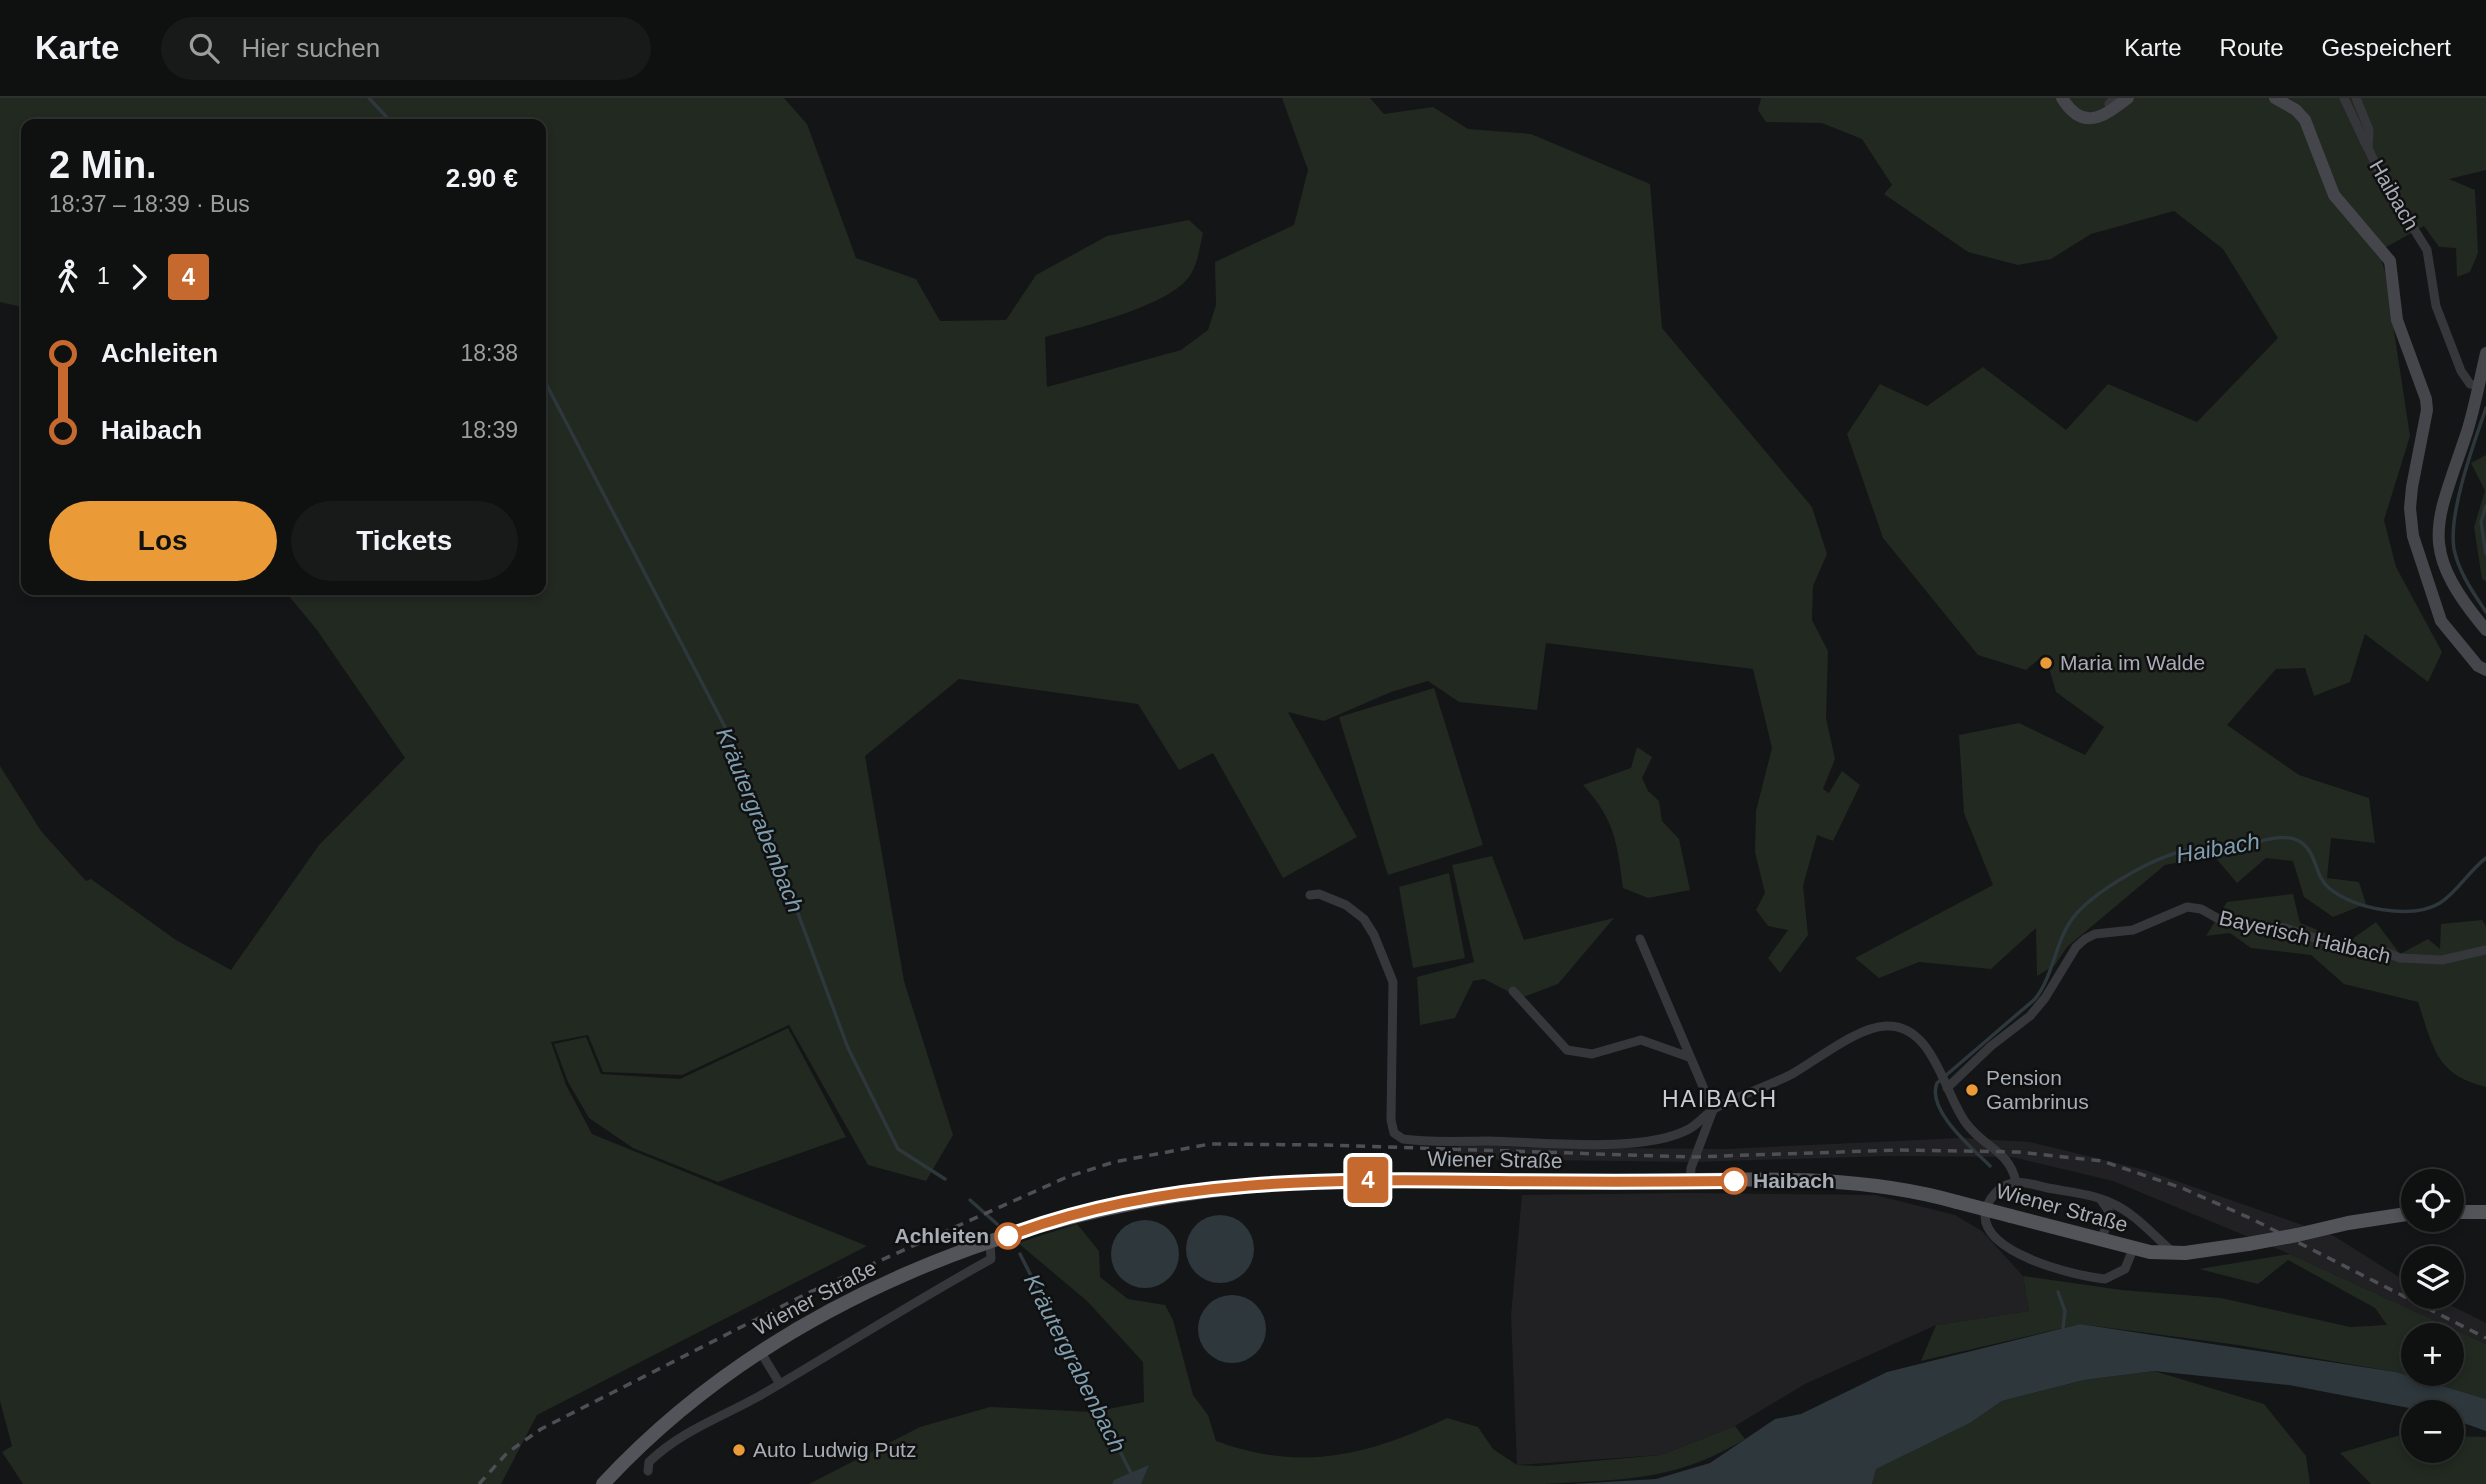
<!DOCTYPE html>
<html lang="de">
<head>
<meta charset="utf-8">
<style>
	body { margin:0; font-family:Arial,sans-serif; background:#181919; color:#f1f3f6; height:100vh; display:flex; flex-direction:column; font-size:26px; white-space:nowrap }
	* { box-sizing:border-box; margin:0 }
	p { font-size:23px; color:#9b9d9f }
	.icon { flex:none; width:38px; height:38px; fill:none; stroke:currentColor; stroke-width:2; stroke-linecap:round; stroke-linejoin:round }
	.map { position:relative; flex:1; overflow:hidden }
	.sheet { position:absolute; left:21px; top:21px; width:525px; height:476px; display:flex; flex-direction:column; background:#0f1010; border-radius:14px; box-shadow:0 4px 10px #0003,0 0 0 2px #2f3030 }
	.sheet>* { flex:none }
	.badge { padding:0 14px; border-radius:5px; font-size:24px; line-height:46px }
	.fabs { position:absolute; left:2401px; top:1071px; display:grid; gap:14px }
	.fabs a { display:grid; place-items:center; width:63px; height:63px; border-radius:50%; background:#0f1010; box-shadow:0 4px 10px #0003,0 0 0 2px #2f3030; font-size:35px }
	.map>.badge { position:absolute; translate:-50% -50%; box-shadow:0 0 0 4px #fff }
	.legs { display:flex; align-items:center; gap:10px; height:77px; padding:0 28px; font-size:23px }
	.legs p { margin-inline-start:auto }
	.head { display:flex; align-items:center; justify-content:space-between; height:119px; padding:0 28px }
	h1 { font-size:38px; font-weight:600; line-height:52px }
	.button { display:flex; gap:14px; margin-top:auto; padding:14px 28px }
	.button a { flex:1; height:80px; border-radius:42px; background:#eb9a38; color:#111; font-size:28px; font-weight:600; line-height:80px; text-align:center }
	.button a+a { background:#181919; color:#f1f3f6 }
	ul { padding:0 28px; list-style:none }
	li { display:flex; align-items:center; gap:24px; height:77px; font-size:26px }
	li i { display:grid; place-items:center; width:10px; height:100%; margin:0 9px; background:currentColor }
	li i::after { content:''; width:18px; height:18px; margin:-9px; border:5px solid; border-radius:50%; background:#0f1010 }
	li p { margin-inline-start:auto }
	li:first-child i { background:linear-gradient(#0000 50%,currentColor 0) }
	li:last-child i { background:linear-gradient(currentColor 50%,#0000 0) }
	header { display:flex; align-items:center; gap:42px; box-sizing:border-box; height:98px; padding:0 35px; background:#0f1010; border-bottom:2px solid #2f3030 }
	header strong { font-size:33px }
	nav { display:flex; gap:38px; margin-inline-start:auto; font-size:24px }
	.search { width:490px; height:63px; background:#181919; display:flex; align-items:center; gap:18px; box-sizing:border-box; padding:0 24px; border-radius:38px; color:#9b9d9f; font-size:26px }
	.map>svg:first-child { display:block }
	.built { fill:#212123 }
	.green { fill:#212921; fill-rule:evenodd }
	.water { fill:#2d373c }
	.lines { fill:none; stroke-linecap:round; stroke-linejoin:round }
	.stream { stroke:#2d373c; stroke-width:3.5 }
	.street { stroke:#36373b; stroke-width:9 }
	.secondary { stroke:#44464b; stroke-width:12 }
	.primary { stroke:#52545a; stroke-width:14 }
	.rail { stroke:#4d4f54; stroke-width:3.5; stroke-dasharray:9 7; stroke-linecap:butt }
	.primary-bridge { stroke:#52545a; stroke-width:14 }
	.line-1-casing { stroke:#fff; stroke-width:16 }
	.line-1 { stroke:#c6692e; stroke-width:10 }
	.poi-dot { fill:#eb9a38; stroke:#101011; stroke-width:2.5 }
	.stop-1-dot { fill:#fff; stroke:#c6692e; stroke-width:3.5 }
	.labels { text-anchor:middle; stroke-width:5; stroke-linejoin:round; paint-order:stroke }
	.street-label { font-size:21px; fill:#a7adb6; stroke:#101011 }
	.poi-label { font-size:21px; fill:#a7adb6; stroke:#101011; text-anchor:start }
	.stop-label { font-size:21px; font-weight:bold; fill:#a7adb6; stroke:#101011; text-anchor:start }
	.water-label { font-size:23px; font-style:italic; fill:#7f9fb0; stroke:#101011 }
	.neighbourhood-label { font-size:23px; letter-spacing:2px; fill:#c8ccd2; stroke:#101011 }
</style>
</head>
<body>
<header>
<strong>Karte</strong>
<div class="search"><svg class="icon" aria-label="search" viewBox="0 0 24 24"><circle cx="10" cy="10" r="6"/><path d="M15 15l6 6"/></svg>Hier suchen</div>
<nav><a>Karte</a><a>Route</a><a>Gespeichert</a></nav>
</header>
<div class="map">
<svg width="2486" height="1386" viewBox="0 0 2486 1386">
	<rect width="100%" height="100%" fill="#141516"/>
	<g class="built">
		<path d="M 1962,1040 L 2030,1044 L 2145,1072 L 2334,1138 L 2413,1188 L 2413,1199 L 2434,1199 L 2486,1225 L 2486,1246 L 2290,1156 L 2113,1083 L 2012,1059 L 1890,1058 L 1693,1064 L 1457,1061 L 1459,1043 L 1508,1049 L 1726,1051 Z"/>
		<path d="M 1686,1095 L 1875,1097 L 1955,1117 L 1982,1133 L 2023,1178 L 2029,1213 L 1936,1227 L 1805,1286 L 1735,1328 L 1661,1357 L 1517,1367 L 1511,1217 L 1522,1097 Z"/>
	</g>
	<g class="green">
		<path d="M 0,0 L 784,0 L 807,26 L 856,160 L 916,181 L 940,223 L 1006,222 L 1036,177 L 1107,138 L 1189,122 L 1203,135 C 1200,148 1198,164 1191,176 C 1172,208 1080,229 1045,239 L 1047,289 L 1181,252 L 1208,232 L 1216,207 L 1215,164 L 1294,127 L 1308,72 L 1282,0 L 1370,0 L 1384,16 L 1433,9 L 1468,31 L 1531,36 L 1650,86 L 1662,230 L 1812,409 L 1827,456 L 1813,488 L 1812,522 L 1828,553 L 1826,620 L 1835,661 L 1823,691 L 1829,695 L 1842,673 L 1860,687 L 1833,743 L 1817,737 L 1803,788 L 1808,837 L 1780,875 L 1768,860 L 1788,832 L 1768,828 L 1756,812 L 1765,795 L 1755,754 L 1756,713 L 1772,650 L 1753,571 L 1546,545 L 1537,612 L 1459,604 L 1428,583 L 1391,594 L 1324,623 L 1288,614 L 1357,739 L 1283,780 L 1213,655 L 1179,672 L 1138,606 L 959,581 L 865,658 L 904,883 L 953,1037 L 926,1083 L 868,1067 L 789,927 L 682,977 L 603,974 L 588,937 L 551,944 L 566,987 L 592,1036 L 867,1148 L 537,1317 L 501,1386 L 23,1386 L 2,1354 L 12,1348 L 0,1303 L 0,668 L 41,733 L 86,783 L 91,781 L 176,842 L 231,872 L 319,747 L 405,660 L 317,532 L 284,492 L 541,492 L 541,26 L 26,26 L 26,210 L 0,204 Z"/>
		<path d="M 1761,0 L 2486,0 L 2486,72 L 2449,81 L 2475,92 L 2478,155 L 2470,174 L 2457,179 L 2456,150 L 2439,149 L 2424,128 L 2379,153 L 2385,174 L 2410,338 L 2384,422 L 2396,469 L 2442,554 L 2428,584 L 2365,536 L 2350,584 L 2314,598 L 2305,570 L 2276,571 L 2227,627 L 2299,677 L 2369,700 L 2375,745 L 2331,740 L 2327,780 L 2359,784 L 2366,806 L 2333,819 L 2304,799 L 2293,763 L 2266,760 L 2237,785 L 2214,758 L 2165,767 L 2067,849 L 2055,867 L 2037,878 L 2036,830 L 1991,871 L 1919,864 L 1879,880 L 1855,860 L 1993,787 L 1964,715 L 1959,637 L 2019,625 L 2085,657 L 2104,629 L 2056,594 L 2045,556 L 2026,572 L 1978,557 L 1883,440 L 1847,336 L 1880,286 L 1927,308 L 1983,269 L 2066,332 L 2108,286 L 2197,324 L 2278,240 L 2223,151 L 2174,113 L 2091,136 L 2051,161 L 2018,167 L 1968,154 L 1884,96 L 1892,87 L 1862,41 L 1822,25 L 1766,24 L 1758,12 Z"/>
		<path d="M 2486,357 L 2486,483 L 2482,481 L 2474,429 L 2485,393 L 2471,365 Z"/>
		<path d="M 1434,590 L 1483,747 L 1388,777 L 1339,619 Z"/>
		<path d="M 1637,649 L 1652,659 L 1642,680 L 1648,693 L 1659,703 L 1662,723 L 1679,741 L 1690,792 L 1648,800 L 1623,790 C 1617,744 1615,722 1583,687 L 1631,670 Z"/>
		<path d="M 1492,758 L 1524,842 L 1614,820 L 1558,886 L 1521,900 L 1484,881 L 1473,883 L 1455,920 L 1420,927 L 1417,879 L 1474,864 L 1452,767 Z"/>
		<path d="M 1449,775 L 1465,860 L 1413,870 L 1399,789 Z"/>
		<path d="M 2293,796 L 2300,825 L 2348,844 L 2376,824 L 2400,856 L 2428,841 L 2440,851 L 2441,826 L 2482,822 L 2486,828 L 2486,989 C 2435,977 2433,948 2418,904 L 2344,886 L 2311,857 L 2251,850 L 2230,835 L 2206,838 L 2227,804 Z"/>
		<path d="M 788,930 L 846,1039 L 718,1084 L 633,1050 L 589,1020 L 568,984 L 554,946 L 586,939 L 601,976 L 680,981 Z"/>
		<path d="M 1077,1126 L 1099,1153 L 1100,1179 L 1128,1201 L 1165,1207 L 1173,1222 L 1193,1297 L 1208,1317 L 1216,1343 C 1301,1374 1367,1358 1447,1320 L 1478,1329 L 1493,1351 L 1517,1367 L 1538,1368 L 1661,1357 L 1735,1328 L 1745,1341 C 1674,1384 1624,1381 1545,1386 L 809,1386 L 920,1329 L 990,1309 L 1093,1314 L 1144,1304 L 1143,1264 L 1087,1203 L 1018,1145 Z"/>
		<path d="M 2290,1156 L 2486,1246 L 2486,1301 L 2396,1274 L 2238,1247 L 2080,1226 L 1921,1263 L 1936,1227 L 2029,1213 L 2023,1178 L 2122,1192 L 2221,1200 L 2350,1229 L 2387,1227 L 2375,1210 L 2288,1162 L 2258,1186 L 2199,1171 ZM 2413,1237 L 2452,1237 L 2452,1276 L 2413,1276 Z"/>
		<path d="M 2154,1273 L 2264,1306 L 2306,1358 L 2310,1386 L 1872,1386 L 1875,1371 L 1970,1325 L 2002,1303 L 2084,1282 Z"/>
		<path d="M 2400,1337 L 2413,1338 L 2413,1353 L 2452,1353 L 2452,1338 L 2486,1339 L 2486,1386 L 2371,1386 L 2340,1355 Z"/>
	</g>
	<g class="water">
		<circle cx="1220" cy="1151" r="34"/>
		<circle cx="1145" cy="1156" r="34"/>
		<circle cx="1232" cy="1231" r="34"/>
		<path d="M 2080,1226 L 2396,1274 L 2486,1301 L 2486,1333 L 2452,1321 L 2452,1314 L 2430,1314 L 2289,1287 L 2154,1273 L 2084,1282 L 2002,1303 L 1970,1325 L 1876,1371 L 1872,1386 L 1572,1386 L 1656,1381 L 1710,1365 L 1775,1321 L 1801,1316 L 1887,1274 Z"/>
		<path d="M 1149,1367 L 1141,1386 L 1112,1386 L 1114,1382 Z"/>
	</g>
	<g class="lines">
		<g class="stream">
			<path d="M 369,0 L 393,26"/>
			<path d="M 541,276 L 738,654 L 848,950 L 898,1051 L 945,1081"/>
			<path d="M 2486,310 C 2474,345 2448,415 2454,451 C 2459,475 2473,494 2486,514"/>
			<path d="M 2486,408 L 2481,424 L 2486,456"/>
			<path d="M 1990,1068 C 1972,1050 1926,1012 1937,985 L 2035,901 C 2055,876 2055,839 2077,815 C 2100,790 2154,759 2187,752 C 2207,748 2226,749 2245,747 C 2262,744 2285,733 2302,745 C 2317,756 2315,779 2329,790 C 2353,811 2412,822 2440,805 C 2458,793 2469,773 2486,760"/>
			<path d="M 970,1102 L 997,1126"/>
			<path d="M 1020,1156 L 1131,1375"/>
			<path d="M 2058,1194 L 2065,1213 L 2063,1230"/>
		</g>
		<g class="street">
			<path d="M 2344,0 L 2367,49"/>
			<path d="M 2356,0 L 2369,32 L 2368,50 L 2381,78 L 2427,152 L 2436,208 L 2461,273 L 2470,286 L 2478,288"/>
			<path d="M 2113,11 L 2109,6 L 2114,0"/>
			<path d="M 1310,797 L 1319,796 L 1346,807 L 1364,821 L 1374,837 L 1393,884 L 1391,1022 L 1394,1035 L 1403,1041 C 1431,1045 1460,1043 1488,1043 C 1542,1044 1643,1056 1689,1031 C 1698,1026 1705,1017 1714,1011 C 1739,997 1767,989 1792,976 C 1817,962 1857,929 1886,928 C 1934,926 1944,996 1966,1025 C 1984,1050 2009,1052 2016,1084"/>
			<path d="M 1640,841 L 1713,1012 L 1691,1070 L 1690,1084"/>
			<path d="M 1513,893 L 1567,952 L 1592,956 L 1641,942 L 1689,959"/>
			<path d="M 1947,990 L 1991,948 L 2030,918 L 2045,900 L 2076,849 L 2085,841 L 2095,836 L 2133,832 L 2187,809 L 2201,811 L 2226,825 L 2285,830 L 2347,851 L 2385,854 L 2400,860 L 2442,862 L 2486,852"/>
			<path d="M 2100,1142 L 2112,1118 L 2101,1102"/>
			<path d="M 2133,1151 L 2125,1171 L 2105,1181 C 2075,1178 1975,1154 1986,1111 C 1989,1101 1997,1091 2006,1087 C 2019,1081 2035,1087 2048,1090 C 2069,1094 2092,1096 2111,1105 C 2135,1115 2154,1138 2174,1155"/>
			<path d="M 760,1253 L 780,1286"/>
			<path d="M 648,1373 L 649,1364 C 683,1331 728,1317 768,1293 C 843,1249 915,1203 991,1161 L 990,1144"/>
		</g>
		<g class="secondary">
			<path d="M 2062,0 C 2083,34 2103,19 2128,0"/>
			<path d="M 2275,0 L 2296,12 L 2305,22 L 2334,97 L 2390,163 L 2397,222 L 2426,301 L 2427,312 L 2412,389 L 2410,410 L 2413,438 L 2441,523 L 2478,568 L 2486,572"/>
			<path d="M 2486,255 C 2480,281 2475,308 2467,334 C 2436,427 2416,448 2486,532"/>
		</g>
		<g class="primary">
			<path d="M 2452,1114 L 2486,1114"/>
			<path d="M 2011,1118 L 2150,1154 L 2185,1155 L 2248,1146"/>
			<path d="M 2297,1137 L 2348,1125 L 2413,1115"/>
			<path d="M 603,1386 C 772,1204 1022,1107 1266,1087 C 1376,1078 1488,1083 1598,1083 C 1717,1084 1842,1071 1957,1104"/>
		</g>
		<path class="rail" d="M 479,1386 L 507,1355 L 541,1331 L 810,1194 L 1067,1079 L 1114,1064 L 1210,1046 L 1326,1047 L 1691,1059 L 1900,1052 L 2018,1054 L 2102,1063 L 2182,1090 L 2252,1121 L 2486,1240"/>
		<g class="primary-bridge">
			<path d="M 1957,1104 L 2011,1118"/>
			<path d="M 2248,1146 L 2297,1137"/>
		</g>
	</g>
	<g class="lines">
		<defs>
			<path id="line-1" d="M 1008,1138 C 1162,1079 1334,1081 1496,1083 C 1575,1084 1655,1084 1734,1083"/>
		</defs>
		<use href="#line-1" class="line-1-casing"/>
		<use href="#line-1" class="line-1"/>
	</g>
	<g class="poi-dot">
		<circle cx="2046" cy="565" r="7"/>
		<circle cx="1972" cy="992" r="7"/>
		<circle cx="739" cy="1352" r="7"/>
	</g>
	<g class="stop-1-dot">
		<circle cx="1734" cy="1083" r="12"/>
		<circle cx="1008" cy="1138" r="12"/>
	</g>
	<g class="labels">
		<g class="street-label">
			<text transform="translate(2394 97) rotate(60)" y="7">Haibach</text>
			<text transform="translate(2305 839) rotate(13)" y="7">Bayerisch Haibach</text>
			<text transform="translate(1495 1062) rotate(1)" y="7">Wiener Straße</text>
			<text transform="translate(2062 1110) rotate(15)" y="7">Wiener Straße</text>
			<text transform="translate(815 1200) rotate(-28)" y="7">Wiener Straße</text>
		</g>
		<g class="poi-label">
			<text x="2060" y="572">Maria im Walde</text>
			<text x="1986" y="987">Pension<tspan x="1986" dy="24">Gambrinus</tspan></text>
			<text x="753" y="1359">Auto Ludwig Putz</text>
		</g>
		<g class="stop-label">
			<text x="1753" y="1090">Haibach</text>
			<text x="989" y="1145" text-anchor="end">Achleiten</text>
		</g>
		<g class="water-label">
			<text transform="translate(760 722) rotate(68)" y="8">Kräutergrabenbach</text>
			<text transform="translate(2218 750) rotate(-10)" y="8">Haibach</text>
			<text transform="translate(1075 1265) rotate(63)" y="8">Kräutergrabenbach</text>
		</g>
		<g class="neighbourhood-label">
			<text x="1720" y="1009">HAIBACH</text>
		</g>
	</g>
</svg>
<div class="fabs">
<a><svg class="icon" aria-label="locate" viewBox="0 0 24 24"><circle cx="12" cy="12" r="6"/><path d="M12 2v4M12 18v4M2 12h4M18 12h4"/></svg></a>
<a><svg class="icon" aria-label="layers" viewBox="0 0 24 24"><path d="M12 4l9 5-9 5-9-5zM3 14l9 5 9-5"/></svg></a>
<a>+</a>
<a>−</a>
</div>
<b class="badge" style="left:1368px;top:1082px;background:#c6692e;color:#fff">4</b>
<section class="sheet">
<div class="head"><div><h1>2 Min.</h1><p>18:37 – 18:39 · Bus</p></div><b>2.90 €</b></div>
<div class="legs"><svg class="icon" aria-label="walk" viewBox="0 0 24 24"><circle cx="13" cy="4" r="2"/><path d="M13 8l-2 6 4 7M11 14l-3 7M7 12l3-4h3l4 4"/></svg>1<svg class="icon" aria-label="forward" viewBox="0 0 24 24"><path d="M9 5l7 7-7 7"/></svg><b class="badge" style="background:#c6692e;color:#fff">4</b></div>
<ul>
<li><i style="color:#c6692e"></i><b>Achleiten</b><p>18:38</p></li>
<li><i style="color:#c6692e"></i><b>Haibach</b><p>18:39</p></li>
</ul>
<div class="button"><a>Los</a><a>Tickets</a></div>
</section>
</div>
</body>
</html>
